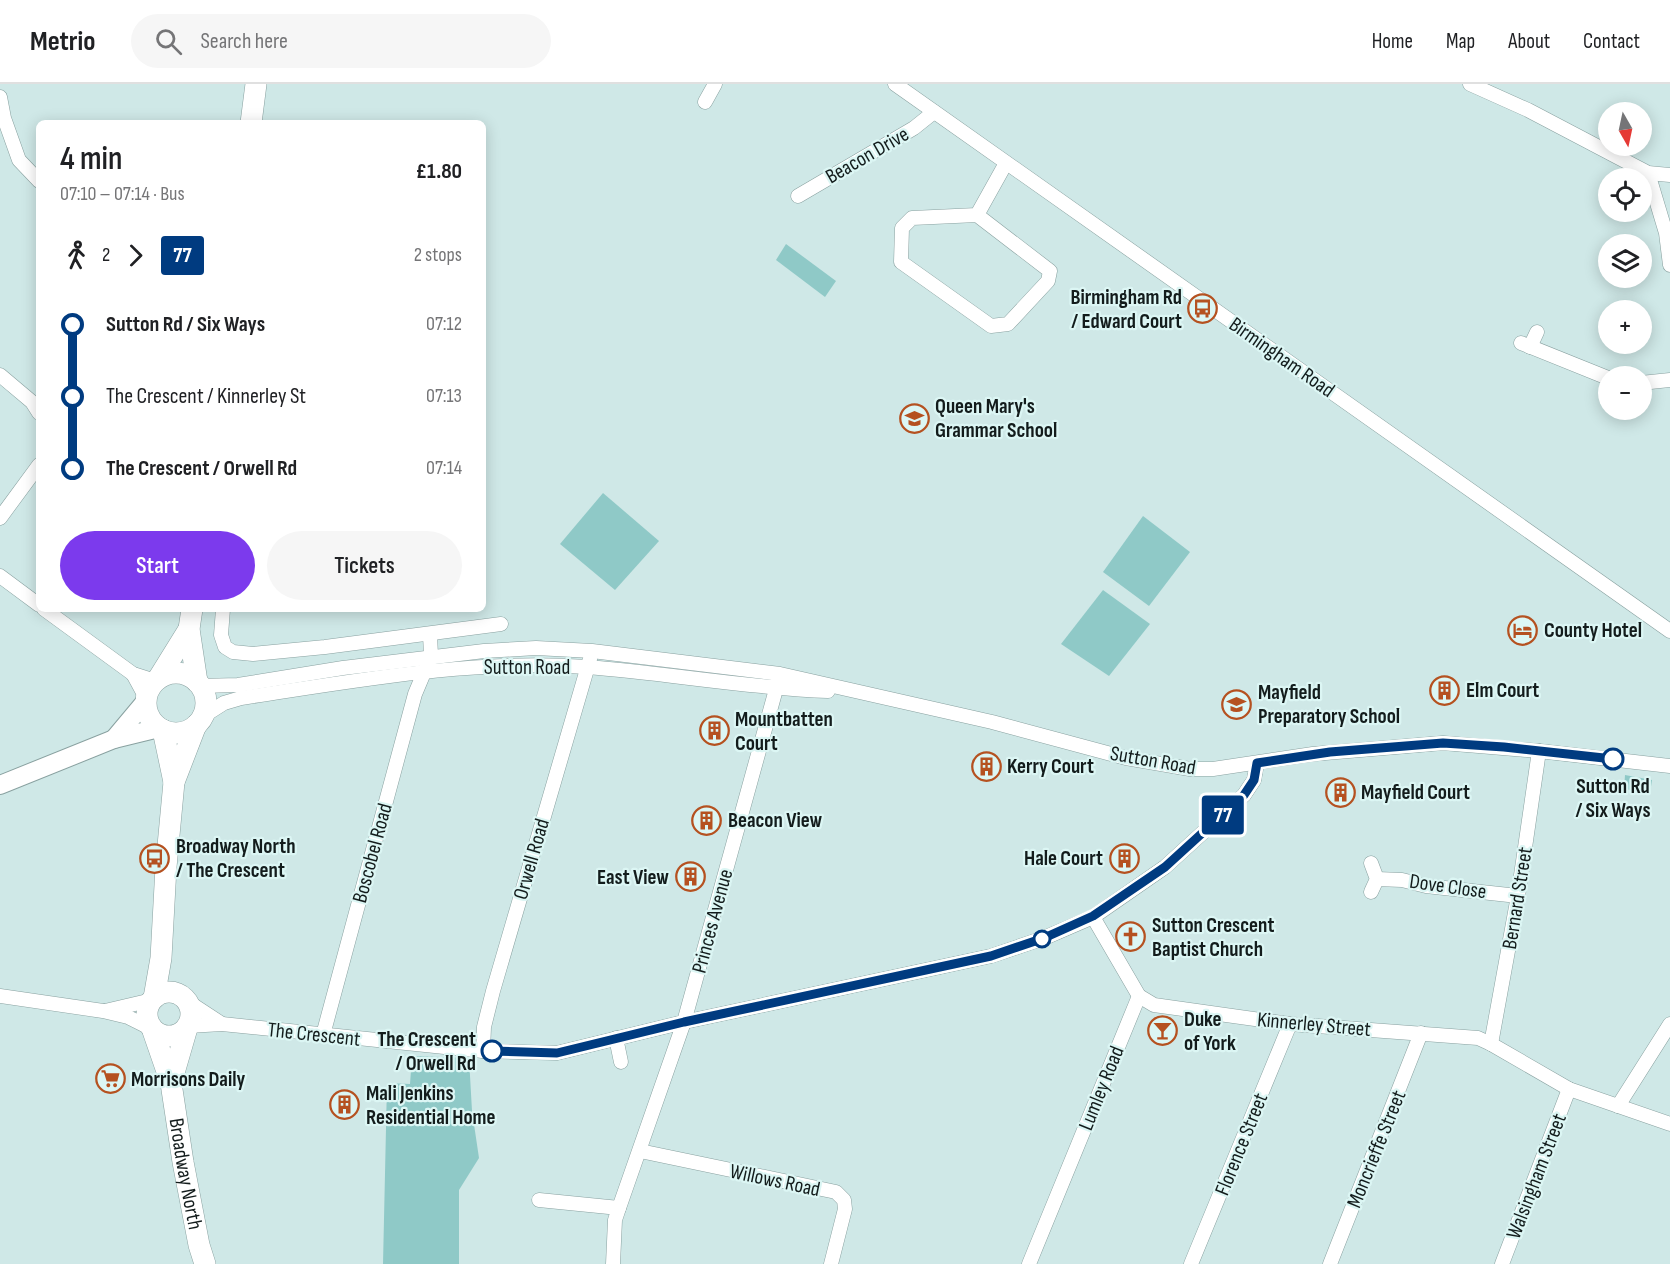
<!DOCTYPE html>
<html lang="en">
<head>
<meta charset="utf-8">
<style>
	body { margin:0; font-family:"Sofia Sans Condensed",sans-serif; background:#f6f6f6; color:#202124; height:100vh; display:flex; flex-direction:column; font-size:22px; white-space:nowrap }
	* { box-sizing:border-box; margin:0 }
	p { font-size:20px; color:#757577 }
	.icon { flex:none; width:33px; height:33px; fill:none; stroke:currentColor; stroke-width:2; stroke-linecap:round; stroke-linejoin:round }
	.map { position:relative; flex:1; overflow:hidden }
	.details { position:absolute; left:36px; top:36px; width:450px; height:492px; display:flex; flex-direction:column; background:#fff; border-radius:9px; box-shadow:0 3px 15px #0003 }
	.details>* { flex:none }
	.badge { padding:0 12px; border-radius:4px; font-size:21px; line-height:39px }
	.needle { width:39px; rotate:171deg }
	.tools { position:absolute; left:1598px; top:18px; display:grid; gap:12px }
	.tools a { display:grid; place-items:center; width:54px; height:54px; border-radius:50%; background:#fff; box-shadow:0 3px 15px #0003; font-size:30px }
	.map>.badge { position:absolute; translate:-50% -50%; box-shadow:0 0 0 3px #fff }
	.legs { display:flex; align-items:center; gap:9px; height:66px; padding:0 24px; font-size:20px }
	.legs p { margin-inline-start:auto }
	.summary { display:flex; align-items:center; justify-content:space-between; height:102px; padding:0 24px }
	h1 { font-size:33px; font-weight:600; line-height:45px }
	.primary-button { display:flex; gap:12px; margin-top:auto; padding:12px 24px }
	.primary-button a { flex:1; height:69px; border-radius:36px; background:#7c3aed; color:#fff; font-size:24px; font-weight:600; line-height:69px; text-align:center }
	.primary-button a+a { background:#f6f6f6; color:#202124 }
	ul { padding:0 24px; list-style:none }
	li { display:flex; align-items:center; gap:21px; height:72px; font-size:22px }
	li i { display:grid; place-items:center; width:9px; height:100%; margin:0 8px; background:currentColor }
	li i::after { content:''; width:15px; height:15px; margin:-8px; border:4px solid; border-radius:50%; background:#fff }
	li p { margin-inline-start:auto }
	li:first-child i { background:linear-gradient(#0000 50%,currentColor 0) }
	li:last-child i { background:linear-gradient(currentColor 50%,#0000 0) }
	header { display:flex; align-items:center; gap:36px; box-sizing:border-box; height:84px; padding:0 30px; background:#fff; border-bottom:2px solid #e0e0e0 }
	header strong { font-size:28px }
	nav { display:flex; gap:33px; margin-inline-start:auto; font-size:21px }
	.search { width:420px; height:54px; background:#f6f6f6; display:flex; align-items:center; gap:15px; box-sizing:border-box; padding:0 21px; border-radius:33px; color:#757577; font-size:22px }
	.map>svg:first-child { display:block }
	.green { fill:#8fc9c7 }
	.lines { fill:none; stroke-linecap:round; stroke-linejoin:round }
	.minor-casing { stroke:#89a1a0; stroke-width:15 }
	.major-casing { stroke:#89a1a0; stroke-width:20 }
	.highway-casing { stroke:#89a1a0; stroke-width:22 }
	.minor { stroke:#fff; stroke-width:14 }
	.major { stroke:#fff; stroke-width:18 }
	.highway { stroke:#fff; stroke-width:21 }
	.line-1-casing { stroke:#fff; stroke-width:14 }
	.line-1 { stroke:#003b80; stroke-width:9 }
	.stop-1-dot { fill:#fff; stroke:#003b80; stroke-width:3 }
	.labels { text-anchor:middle; stroke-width:4.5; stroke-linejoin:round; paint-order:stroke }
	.street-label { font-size:21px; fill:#131c1c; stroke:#dcf6f4 }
	.poi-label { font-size:21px; font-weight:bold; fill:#131c1c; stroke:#dcf6f4; text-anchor:start }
	.stop-label { font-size:21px; font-weight:bold; fill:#131c1c; stroke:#dcf6f4 }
</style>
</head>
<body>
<header>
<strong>Metrio</strong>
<div class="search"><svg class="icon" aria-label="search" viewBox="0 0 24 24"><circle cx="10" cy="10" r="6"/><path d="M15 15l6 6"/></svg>Search here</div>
<nav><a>Home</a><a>Map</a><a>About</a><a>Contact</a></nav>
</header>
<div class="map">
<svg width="1670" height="1180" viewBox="0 0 1670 1180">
	<rect width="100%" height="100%" fill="#cfe8e7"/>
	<g class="green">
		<path d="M 786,160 L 836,197 L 825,213 L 776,176 Z"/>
		<path d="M 603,409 L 659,457 L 615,506 L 560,460 Z"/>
		<path d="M 1143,432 L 1190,468 L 1149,522 L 1103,488 Z"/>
		<path d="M 1103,506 L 1150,540 L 1109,592 L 1061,560 Z"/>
		<path d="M 1625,691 L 1652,696 L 1650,709 L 1624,705 Z"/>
		<path d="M 412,972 L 469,974 L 472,1027 L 479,1074 L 459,1106 L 459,1180 L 383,1180 L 387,999 L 410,1000 Z"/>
	</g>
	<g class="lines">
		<defs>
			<g id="minor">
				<path d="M 895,0 L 1670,547"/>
				<path d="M 1470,0 L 1528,26 L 1648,89 L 1670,91"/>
				<path d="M 0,13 L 4,34 L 19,76 L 39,97"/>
				<path d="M 705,18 L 715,0"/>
				<path d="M 1648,89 L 1666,149 L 1670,181"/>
				<path d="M 798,112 L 914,44 L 934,28"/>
				<path d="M 977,131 L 912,134 L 902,144 L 901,178 L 991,242 L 1008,240 L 1048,197 L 1050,187 L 977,131 L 1006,79"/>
				<path d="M 1521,259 L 1608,294"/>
				<path d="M 1530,263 L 1537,248"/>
				<path d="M 0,291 L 32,318 L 39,329"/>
				<path d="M 1641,299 L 1670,296"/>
				<path d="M 0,434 L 39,381"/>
				<path d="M 0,492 L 39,521"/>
				<path d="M 44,525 L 133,590 L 155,597"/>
				<path d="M 223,525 L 221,551 L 225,563 L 233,568 L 253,570 L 325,563 L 501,540"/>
				<path d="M 133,590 L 146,614"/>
				<path d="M 200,602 L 238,601 L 343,584 L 484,567 L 536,564 L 592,567 L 780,590 L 992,638 L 1126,674 L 1190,685 L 1213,685 L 1313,670 L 1443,659 L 1539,667 L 1670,682"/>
				<path d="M 202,633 L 224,619 L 241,614 C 355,597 471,575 587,583 C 667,589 747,604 828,607"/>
				<path d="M 1377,795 L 1402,796 L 1426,802 L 1518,812"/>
				<path d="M 1371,808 L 1377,795 L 1371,779"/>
				<path d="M 1093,833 L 1139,912 L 1154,921 L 1290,940 L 1478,954 L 1491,960 L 1569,1005 L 1670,1040"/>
				<path d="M 0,912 L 103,927 L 128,933 L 152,945"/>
				<path d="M 187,917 L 222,940"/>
				<path d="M 105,927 L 152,916"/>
				<path d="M 188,942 L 222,940 L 483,967 L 557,969 L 684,938 L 991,872 L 1044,854 L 1093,833 L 1165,783 L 1244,711 L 1254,696 L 1257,679"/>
				<path d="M 323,951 L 415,610 L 431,572 L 430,550"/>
				<path d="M 616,954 L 621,978"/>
				<path d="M 1491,960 L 1518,812 L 1539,667"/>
				<path d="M 483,967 L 484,943 L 493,907 L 590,575"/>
				<path d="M 1618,1022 L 1670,940"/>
				<path d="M 640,1067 L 836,1108 L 844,1116 L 845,1125 L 831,1180"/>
				<path d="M 539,1116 L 619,1124"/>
				<path d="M 613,1180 L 615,1136 L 619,1124 L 684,938 L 778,598"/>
				<path d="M 1029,1180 L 1139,912"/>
				<path d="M 1191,1180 L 1290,940"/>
				<path d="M 1330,1180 L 1421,949"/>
				<path d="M 1502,1180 L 1569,1005"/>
			</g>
			<g id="major">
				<path d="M 114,655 L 145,618"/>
				<path d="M 0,701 L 114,655 L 159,644"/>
			</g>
			<g id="highway">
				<path d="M 251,39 L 256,0"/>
				<path d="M 192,525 L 189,545 L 197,598"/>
				<circle cx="176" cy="619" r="30"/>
				<path d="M 158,595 L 189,545"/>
				<path d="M 163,646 L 174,698"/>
				<circle cx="169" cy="930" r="22"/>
				<path d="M 154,914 L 161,874 L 166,783 L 174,698 L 196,641"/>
				<path id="s1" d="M 153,947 L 171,999 L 183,1078 L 199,1161 L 205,1180"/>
				<path d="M 171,999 L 187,944"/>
			</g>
		</defs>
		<use href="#minor" class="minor-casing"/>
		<use href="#major" class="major-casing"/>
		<use href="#highway" class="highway-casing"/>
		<use href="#minor" class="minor"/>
		<use href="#major" class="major"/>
		<use href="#highway" class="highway"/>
	</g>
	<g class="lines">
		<defs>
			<path id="line-1" d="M 492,967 L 557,969 L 684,938 L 991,872 L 1044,854 L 1093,832 L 1165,783 L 1244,711 L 1254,696 L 1257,679 L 1330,668 L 1443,659 L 1504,663 L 1613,675"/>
		</defs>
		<use href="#line-1" class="line-1-casing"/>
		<use href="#line-1" class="line-1"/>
	</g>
	<defs>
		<symbol id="bus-ring" viewBox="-11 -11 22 22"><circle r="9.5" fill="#dcf6f4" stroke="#b55120" stroke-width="1.5"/><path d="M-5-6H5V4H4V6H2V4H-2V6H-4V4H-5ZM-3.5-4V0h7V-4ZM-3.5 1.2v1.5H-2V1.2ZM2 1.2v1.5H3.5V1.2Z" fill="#b55120"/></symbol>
		<symbol id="school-ring" viewBox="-11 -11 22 22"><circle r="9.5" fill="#dcf6f4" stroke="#b55120" stroke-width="1.5"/><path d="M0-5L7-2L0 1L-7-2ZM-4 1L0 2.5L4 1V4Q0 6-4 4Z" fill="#b55120"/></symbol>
		<symbol id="hotel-ring" viewBox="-11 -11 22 22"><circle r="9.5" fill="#dcf6f4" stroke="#b55120" stroke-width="1.5"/><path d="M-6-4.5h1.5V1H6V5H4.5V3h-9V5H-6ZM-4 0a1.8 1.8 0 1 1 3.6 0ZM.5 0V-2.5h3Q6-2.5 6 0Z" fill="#b55120"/></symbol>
		<symbol id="building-ring" viewBox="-11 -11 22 22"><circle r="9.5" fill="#dcf6f4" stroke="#b55120" stroke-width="1.5"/><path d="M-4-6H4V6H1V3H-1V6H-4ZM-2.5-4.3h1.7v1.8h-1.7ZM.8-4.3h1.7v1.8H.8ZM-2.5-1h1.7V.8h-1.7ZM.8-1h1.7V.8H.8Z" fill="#b55120"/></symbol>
		<symbol id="church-ring" viewBox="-11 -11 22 22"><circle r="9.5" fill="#dcf6f4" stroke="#b55120" stroke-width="1.5"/><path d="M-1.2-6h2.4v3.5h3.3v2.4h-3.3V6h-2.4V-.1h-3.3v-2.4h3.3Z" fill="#b55120"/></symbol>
		<symbol id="bar-ring" viewBox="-11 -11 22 22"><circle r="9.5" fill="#dcf6f4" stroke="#b55120" stroke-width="1.5"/><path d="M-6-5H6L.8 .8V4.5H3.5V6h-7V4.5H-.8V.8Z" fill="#b55120"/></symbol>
		<symbol id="supermarket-ring" viewBox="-11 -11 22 22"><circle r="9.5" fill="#dcf6f4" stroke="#b55120" stroke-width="1.5"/><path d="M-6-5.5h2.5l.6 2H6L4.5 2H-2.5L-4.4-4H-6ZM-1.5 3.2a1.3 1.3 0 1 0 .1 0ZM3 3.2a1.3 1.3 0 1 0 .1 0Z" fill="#b55120"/></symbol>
	</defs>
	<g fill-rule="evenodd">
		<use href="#bus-ring" x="1186" y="208" width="33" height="33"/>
		<use href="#school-ring" x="898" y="318" width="33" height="33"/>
		<use href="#hotel-ring" x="1506" y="530" width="33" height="33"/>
		<use href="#building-ring" x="1428" y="590" width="33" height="33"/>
		<use href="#school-ring" x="1220" y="604" width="33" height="33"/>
		<use href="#building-ring" x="698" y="630" width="33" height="33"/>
		<use href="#building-ring" x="970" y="666" width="33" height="33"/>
		<use href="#building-ring" x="1324" y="692" width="33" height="33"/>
		<use href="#building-ring" x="690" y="720" width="33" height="33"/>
		<use href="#bus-ring" x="138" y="758" width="33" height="33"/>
		<use href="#building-ring" x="1108" y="758" width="33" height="33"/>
		<use href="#building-ring" x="674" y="776" width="33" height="33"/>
		<use href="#church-ring" x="1114" y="836" width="33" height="33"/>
		<use href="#bar-ring" x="1146" y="930" width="33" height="33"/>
		<use href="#supermarket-ring" x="94" y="978" width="33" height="33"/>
		<use href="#building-ring" x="328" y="1004" width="33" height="33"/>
	</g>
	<g class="stop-1-dot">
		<circle cx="1613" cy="675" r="10"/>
		<circle cx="1042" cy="855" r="8"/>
		<circle cx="492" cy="967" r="10"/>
	</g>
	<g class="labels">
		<g class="street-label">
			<text transform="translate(867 71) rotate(-30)" y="7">Beacon Drive</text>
			<text transform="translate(1282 273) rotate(35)" y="7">Birmingham Road</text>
			<text x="527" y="590">Sutton Road</text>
			<text transform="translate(1153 676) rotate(10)" y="7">Sutton Road</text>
			<text transform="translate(372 769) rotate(-75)" y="7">Boscobel Road</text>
			<text transform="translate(531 775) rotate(-74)" y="7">Orwell Road</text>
			<text transform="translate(1448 802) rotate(8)" y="7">Dove Close</text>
			<text transform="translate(1517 814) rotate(-81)" y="7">Bernard Street</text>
			<text transform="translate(712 837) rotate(-75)" y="7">Princes Avenue</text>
			<text transform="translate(1314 940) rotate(5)" y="7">Kinnerley Street</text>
			<text transform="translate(314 950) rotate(6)" y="7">The Crescent</text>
			<text transform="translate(1101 1004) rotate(-68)" y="7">Lumley Road</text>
			<text transform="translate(1241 1060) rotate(-68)" y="7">Florence Street</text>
			<text transform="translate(1376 1065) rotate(-68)" y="7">Moncrieffe Street</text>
			<text dy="7" stroke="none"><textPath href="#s1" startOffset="147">Broadway North</textPath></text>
			<text transform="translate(1536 1092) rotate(-69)" y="7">Walsingham Street</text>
			<text transform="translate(775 1096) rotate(12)" y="7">Willows Road</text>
		</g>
		<g class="poi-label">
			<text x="1182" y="220" text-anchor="end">Birmingham Rd<tspan x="1182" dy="24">/ Edward Court</tspan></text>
			<text x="935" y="329">Queen Mary's<tspan x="935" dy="24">Grammar School</tspan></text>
			<text x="1544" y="553">County Hotel</text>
			<text x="1466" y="613">Elm Court</text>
			<text x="1258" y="615">Mayfield<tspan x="1258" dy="24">Preparatory School</tspan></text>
			<text x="735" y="642">Mountbatten<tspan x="735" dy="24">Court</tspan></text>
			<text x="1007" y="689">Kerry Court</text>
			<text x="1361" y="715">Mayfield Court</text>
			<text x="728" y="743">Beacon View</text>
			<text x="176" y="769">Broadway North<tspan x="176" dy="24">/ The Crescent</tspan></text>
			<text x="1103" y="781" text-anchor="end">Hale Court</text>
			<text x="669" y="800" text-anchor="end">East View</text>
			<text x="1152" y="848">Sutton Crescent<tspan x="1152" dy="24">Baptist Church</tspan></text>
			<text x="1184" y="942">Duke<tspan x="1184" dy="24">of York</tspan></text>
			<text x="131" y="1002">Morrisons Daily</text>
			<text x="366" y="1016">Mali Jenkins<tspan x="366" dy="24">Residential Home</tspan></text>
		</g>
		<g class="stop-label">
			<text x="1613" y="709">Sutton Rd<tspan x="1613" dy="24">/ Six Ways</tspan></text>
			<text x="476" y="962" text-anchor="end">The Crescent<tspan x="476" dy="24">/ Orwell Rd</tspan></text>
		</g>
	</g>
</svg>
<div class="tools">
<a><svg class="needle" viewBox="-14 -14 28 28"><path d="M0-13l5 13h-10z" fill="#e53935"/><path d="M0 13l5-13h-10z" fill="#757577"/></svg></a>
<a><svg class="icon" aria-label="locate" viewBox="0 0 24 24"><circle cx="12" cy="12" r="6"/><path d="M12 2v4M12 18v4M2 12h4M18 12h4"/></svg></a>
<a><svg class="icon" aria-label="layers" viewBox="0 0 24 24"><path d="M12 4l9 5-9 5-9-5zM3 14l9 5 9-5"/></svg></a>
<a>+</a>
<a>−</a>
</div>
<b class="badge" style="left:1223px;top:731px;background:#003b80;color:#fff">77</b>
<section class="details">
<div class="summary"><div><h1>4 min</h1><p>07:10 – 07:14 · Bus</p></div><b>£1.80</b></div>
<div class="legs"><svg class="icon" aria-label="walk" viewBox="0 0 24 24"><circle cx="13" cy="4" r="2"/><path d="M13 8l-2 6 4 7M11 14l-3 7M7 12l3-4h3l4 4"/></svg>2<svg class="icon" aria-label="forward" viewBox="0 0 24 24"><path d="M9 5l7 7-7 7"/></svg><b class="badge" style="background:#003b80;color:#fff">77</b><p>2 stops</p></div>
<ul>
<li><i style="color:#003b80"></i><b>Sutton Rd / Six Ways</b><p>07:12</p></li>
<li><i style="color:#003b80"></i><span>The Crescent / Kinnerley St</span><p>07:13</p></li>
<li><i style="color:#003b80"></i><b>The Crescent / Orwell Rd</b><p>07:14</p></li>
</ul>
<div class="primary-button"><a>Start</a><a>Tickets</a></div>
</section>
</div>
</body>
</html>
